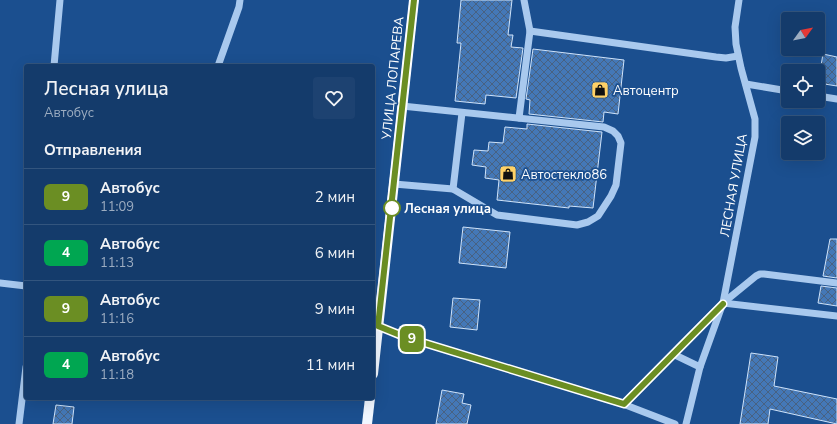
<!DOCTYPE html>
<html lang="ru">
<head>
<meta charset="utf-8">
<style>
	body { margin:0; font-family:"Nunito Sans",sans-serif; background:#1d4271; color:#f1f3f6; height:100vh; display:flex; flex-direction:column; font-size:15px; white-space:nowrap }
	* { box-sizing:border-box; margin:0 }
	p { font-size:13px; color:#9dadc1 }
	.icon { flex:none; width:22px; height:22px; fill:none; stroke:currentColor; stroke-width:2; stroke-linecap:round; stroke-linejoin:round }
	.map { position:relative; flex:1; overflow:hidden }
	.details { position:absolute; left:24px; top:64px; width:351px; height:336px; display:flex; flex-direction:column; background:#143b6b; border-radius:4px; box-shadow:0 4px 16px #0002,0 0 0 1px #33557e }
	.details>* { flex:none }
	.badge { padding:0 8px; border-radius:6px; font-size:14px; line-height:26px }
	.needle { width:26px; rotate:57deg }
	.buttons { position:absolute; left:781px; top:12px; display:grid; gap:8px }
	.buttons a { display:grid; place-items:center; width:44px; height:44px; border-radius:4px; background:#143b6b; box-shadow:0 4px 16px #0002,0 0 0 1px #33557e; font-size:20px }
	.map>.badge { position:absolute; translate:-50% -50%; box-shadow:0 0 0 2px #fff }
	h2 { padding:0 20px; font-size:15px; line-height:36px }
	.round { display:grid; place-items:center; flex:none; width:42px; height:42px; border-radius:4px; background:#1d4271 }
	.head { display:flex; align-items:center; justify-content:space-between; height:68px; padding:0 20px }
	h1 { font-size:19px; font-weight:600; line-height:30px }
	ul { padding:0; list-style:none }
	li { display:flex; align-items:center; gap:12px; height:56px; padding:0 20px; border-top:1px solid #33557e }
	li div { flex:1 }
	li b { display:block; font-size:15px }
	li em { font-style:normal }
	li .badge { min-width:44px; font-weight:700; text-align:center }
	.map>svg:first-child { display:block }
	.building { fill:url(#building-cross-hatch); stroke:#cfe3fa }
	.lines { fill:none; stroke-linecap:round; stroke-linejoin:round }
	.minor { stroke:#a9c9ee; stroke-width:7 }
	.major { stroke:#f0f6ff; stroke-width:10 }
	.line-casing { stroke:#fff; stroke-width:9 }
	.line { stroke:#6b8e23; stroke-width:6 }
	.stop-dot { fill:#fff; stroke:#6b8e23; stroke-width:2 }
	.labels { text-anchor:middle; stroke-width:3.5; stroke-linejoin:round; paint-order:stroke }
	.street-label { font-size:13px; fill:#fff; stroke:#1b4f8f }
	.poi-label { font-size:13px; fill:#fff; stroke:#1b4f8f; text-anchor:start }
	.stop-label { font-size:13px; font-weight:bold; fill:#fff; stroke:#1b4f8f; text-anchor:start }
</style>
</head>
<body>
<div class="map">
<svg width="837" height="424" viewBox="0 0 837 424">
	<defs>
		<pattern id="building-cross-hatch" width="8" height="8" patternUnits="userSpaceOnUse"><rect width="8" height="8" fill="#4478b7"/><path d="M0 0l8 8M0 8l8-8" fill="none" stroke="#486282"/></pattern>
	</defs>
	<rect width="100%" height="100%" fill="#1b4f8f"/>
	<g class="building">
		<path d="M 461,0 L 512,0 L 508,35 L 513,35 L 511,47 L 523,48 L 516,98 L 486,95 L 485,104 L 455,101 L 461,43 L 457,43 Z"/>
		<path d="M 533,49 L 624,60 L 618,114 L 604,112 L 603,122 L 529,114 L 530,100 L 526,99 Z"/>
		<path d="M 823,54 L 837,57 L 837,86 L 818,83 Z"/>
		<path d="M 527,124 L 602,132 L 593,208 L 569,206 L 569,208 L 497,200 L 499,180 L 485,178 L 486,167 L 472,165 L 474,150 L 488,151 L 489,142 L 503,143 L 505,127 L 527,129 Z"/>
		<path d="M 463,227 L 510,232 L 506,268 L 459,263 Z"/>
		<path d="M 830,239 L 837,239 L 837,278 L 823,276 Z"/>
		<path d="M 821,286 L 837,288 L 837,306 L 818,303 Z"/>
		<path d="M 453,298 L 480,300 L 477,330 L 450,327 Z"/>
		<path d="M 751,353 L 778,357 L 774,386 L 837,399 L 837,424 L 770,409 L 768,424 L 740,424 Z"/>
		<path d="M 442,390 L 464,394 L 462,403 L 471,405 L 467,424 L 436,424 Z"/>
		<path d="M 56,405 L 74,407 L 72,424 L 53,424 Z"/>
	</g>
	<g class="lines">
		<g class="minor">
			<path d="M 530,31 L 716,57 L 726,58 L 738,56"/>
			<path d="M 54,66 L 60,0"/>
			<path d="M 218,66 L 239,7 L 240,0"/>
			<path d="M 746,84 L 788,91"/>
			<path d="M 818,96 L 837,99"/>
			<path d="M 519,118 L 530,31 L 524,0"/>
			<path d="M 394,184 L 453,189 L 497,215 L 577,225 L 588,222 L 598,216 L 611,196 L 616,185 L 621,143 L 618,136 L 613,131 L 604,127 L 402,106"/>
			<path d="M 453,189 L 462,113"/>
			<path d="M 0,283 L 26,286"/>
			<path d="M 723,303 L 837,316"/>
			<path d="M 373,325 L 378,326 L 405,337 L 623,404 L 723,303 L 756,276 L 760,274 L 764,274 L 837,283"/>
			<path d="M 673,354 L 700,367 L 686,424"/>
			<path d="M 700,367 L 723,303 L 755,137 L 755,119 L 741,68 L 736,44 L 735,27 L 739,0"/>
			<path d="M 623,404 L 675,424"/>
			<path d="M 19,424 L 26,367"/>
		</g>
		<g class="major">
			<path d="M 373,374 L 414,0"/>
			<path d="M 367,424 L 370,398"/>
		</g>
	</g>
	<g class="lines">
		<defs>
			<path id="line" d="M 414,0 L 378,326 L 405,337 L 624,404 L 723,304"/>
		</defs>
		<use href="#line" class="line-casing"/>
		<use href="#line" class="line"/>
	</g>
	<defs>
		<symbol id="shop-square" viewBox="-11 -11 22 22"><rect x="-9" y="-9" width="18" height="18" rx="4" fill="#ffd166" stroke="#1b4f8f"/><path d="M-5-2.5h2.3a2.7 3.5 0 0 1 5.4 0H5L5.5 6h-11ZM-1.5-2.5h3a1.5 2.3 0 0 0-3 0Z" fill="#111"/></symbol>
	</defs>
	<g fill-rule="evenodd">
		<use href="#shop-square" x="590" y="80" width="20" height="20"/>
		<use href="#shop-square" x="498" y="164" width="20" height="20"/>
	</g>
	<circle class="stop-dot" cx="392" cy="208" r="8"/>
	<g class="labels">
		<g class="street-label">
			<text transform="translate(392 78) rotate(-84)" y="5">УЛИЦА ЛОПАРЕВА</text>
			<text transform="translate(733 185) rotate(-80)" y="5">ЛЕСНАЯ УЛИЦА</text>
		</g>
		<g class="poi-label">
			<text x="613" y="95">Автоцентр</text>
			<text x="521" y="179">Автостекло86</text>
		</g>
		<g class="stop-label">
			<text x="404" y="213">Лесная улица</text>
		</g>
	</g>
</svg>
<div class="buttons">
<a><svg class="needle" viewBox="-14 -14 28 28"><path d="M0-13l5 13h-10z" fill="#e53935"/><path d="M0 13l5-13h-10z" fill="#9dadc1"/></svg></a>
<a><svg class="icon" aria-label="locate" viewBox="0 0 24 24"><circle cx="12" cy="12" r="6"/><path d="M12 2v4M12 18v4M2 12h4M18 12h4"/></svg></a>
<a><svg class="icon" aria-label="layers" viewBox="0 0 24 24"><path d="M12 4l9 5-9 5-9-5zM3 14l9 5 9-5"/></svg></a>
</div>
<b class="badge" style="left:412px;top:339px;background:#6b8e23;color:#fff">9</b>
<section class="details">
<div class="head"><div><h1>Лесная улица</h1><p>Автобус</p></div><a class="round"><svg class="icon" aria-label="heart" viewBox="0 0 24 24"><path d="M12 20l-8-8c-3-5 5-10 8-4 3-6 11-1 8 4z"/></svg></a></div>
<h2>Отправления</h2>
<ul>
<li><span class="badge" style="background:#6b8e23;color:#fff">9</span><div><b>Автобус</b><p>11:09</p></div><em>2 мин</em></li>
<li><span class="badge" style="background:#00a651;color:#fff">4</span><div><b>Автобус</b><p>11:13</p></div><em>6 мин</em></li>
<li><span class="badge" style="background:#6b8e23;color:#fff">9</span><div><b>Автобус</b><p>11:16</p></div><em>9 мин</em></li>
<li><span class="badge" style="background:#00a651;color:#fff">4</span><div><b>Автобус</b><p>11:18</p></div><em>11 мин</em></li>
</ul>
</section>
</div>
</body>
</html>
